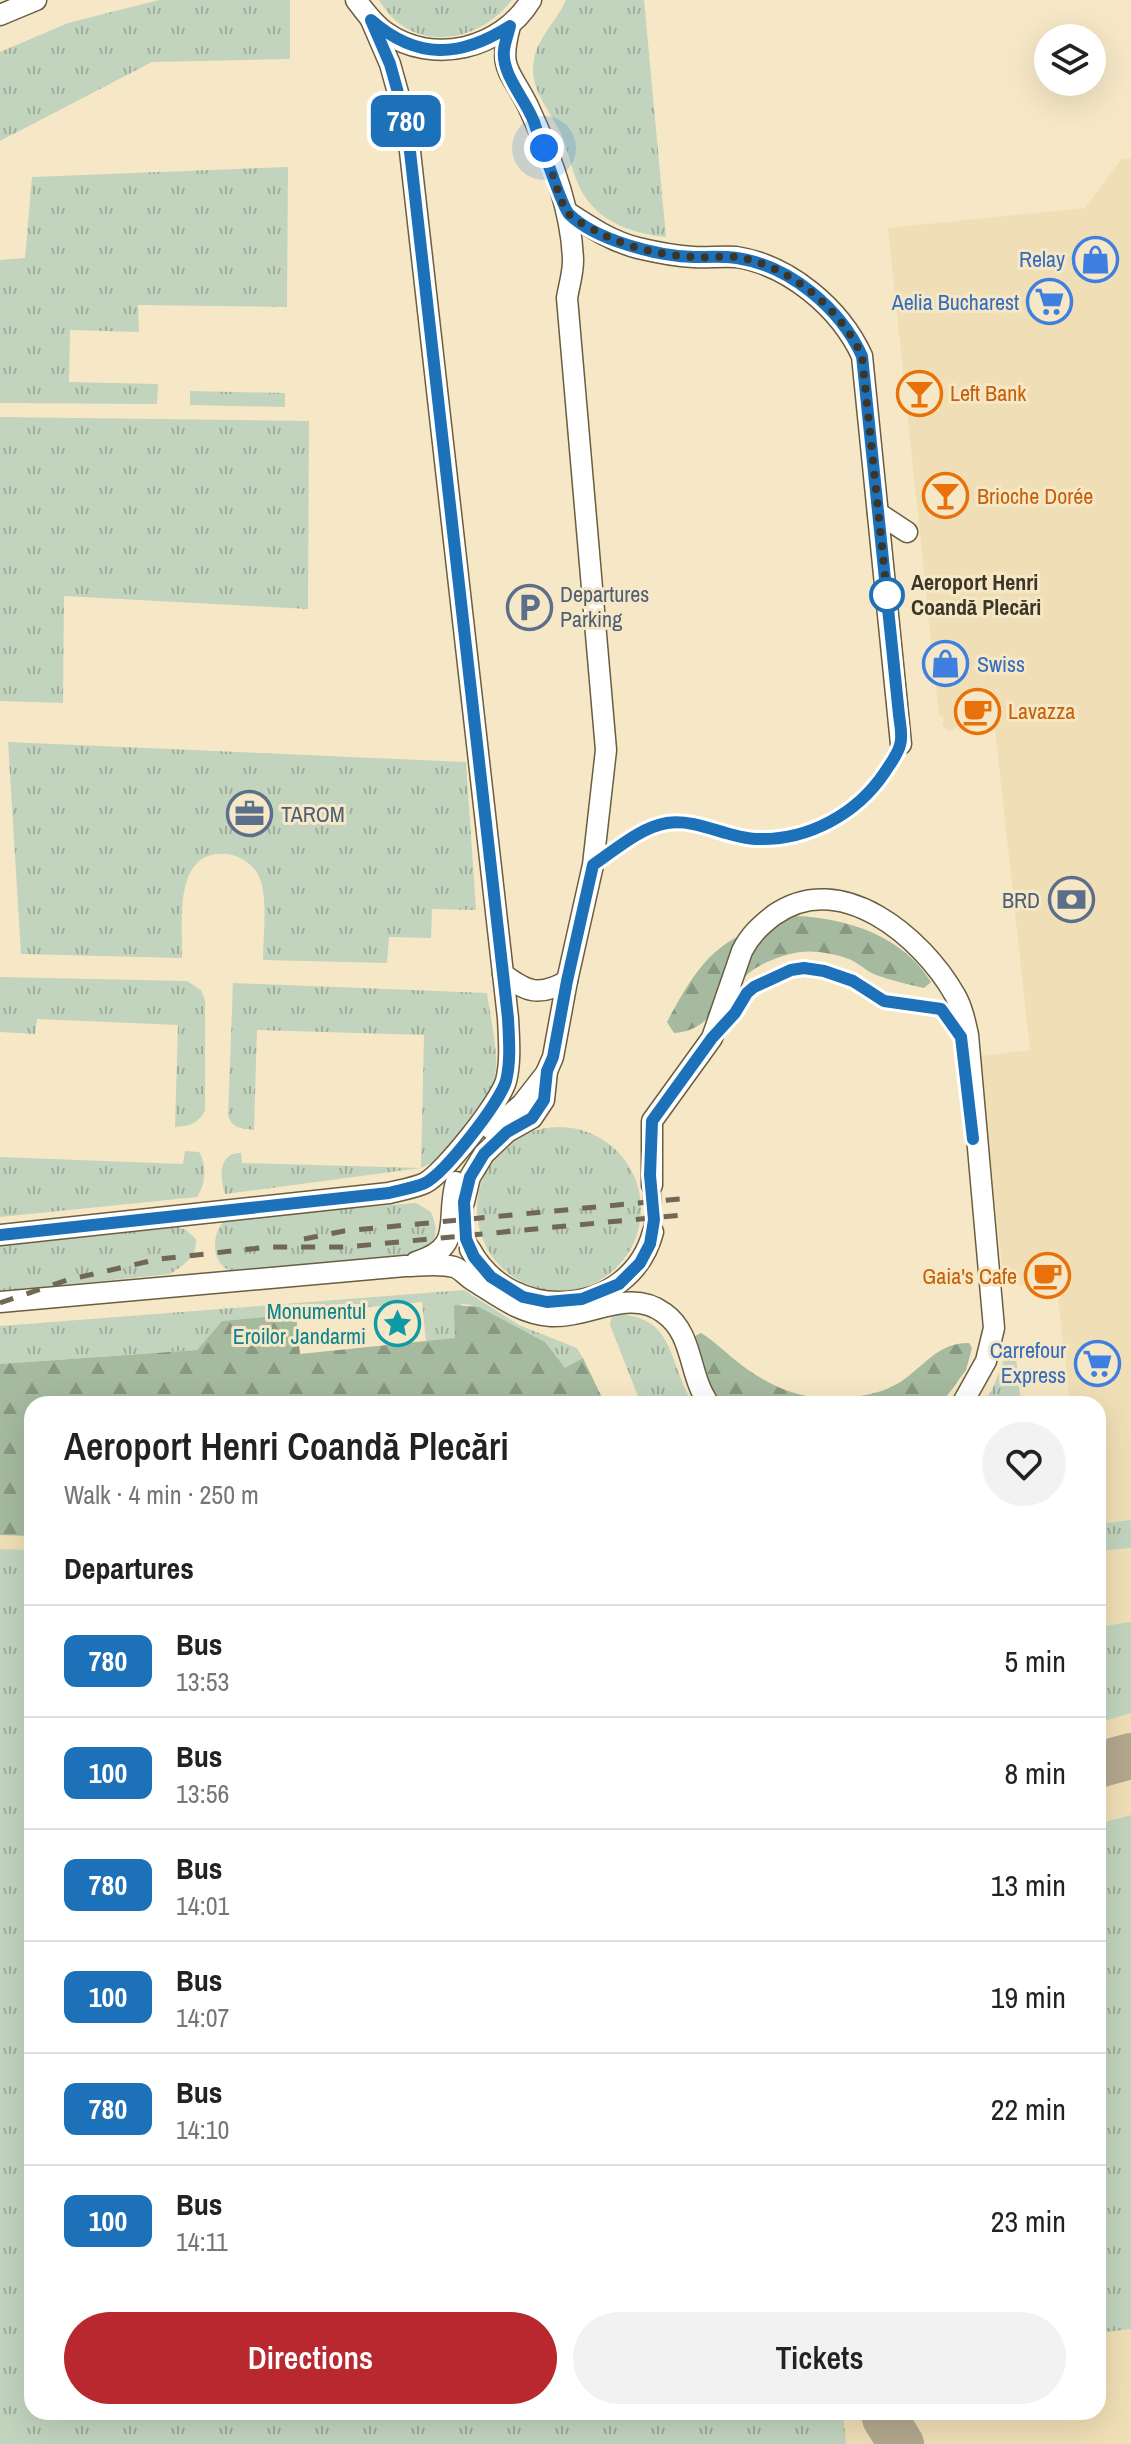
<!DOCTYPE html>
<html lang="en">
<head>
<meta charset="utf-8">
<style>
	body { margin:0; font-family:"Archivo Narrow",sans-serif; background:#f2f2f2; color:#222; height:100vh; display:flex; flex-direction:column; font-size:30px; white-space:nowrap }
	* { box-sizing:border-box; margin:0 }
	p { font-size:26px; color:#767676 }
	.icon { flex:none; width:44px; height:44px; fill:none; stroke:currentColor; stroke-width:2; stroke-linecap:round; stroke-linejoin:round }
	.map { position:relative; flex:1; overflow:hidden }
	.panel { position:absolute; left:24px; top:1396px; width:1082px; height:1024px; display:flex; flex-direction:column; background:#fff; border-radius:24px; box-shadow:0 8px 32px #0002 }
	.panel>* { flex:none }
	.badge { padding:0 16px; border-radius:12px; font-size:28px; line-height:52px }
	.buttons { position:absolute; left:1034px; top:24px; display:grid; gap:16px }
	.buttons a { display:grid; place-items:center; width:72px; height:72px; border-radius:50%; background:#fff; box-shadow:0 8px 32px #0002; font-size:40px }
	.you { position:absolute; width:40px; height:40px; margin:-20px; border:6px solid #fff; border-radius:50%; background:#1a73e8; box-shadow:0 0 0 12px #1a73e833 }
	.map>.badge { position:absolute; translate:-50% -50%; box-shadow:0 0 0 4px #fff }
	h2 { padding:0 40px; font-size:30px; line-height:72px }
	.round { display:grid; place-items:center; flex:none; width:84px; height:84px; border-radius:42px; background:#f2f2f2 }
	.summary { display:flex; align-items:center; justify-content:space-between; height:136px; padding:0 40px }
	h1 { font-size:38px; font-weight:600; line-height:60px }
	.button { display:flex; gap:16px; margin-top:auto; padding:16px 40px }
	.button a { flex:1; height:92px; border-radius:48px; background:#b8282e; color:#fff; font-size:32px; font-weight:600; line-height:92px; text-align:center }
	.button a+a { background:#f2f2f2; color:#222 }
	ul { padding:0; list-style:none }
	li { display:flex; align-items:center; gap:24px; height:112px; padding:0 40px; border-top:2px solid #e0e0e0 }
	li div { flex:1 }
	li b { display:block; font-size:30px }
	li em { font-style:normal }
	li .badge { min-width:88px; font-weight:700; text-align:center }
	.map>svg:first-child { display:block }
	.built { fill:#f0dfb6 }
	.grass { fill:url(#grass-tufts) }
	.forest { fill:url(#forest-firs) }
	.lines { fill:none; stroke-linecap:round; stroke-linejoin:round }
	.taxiway { stroke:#b3a88e; stroke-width:46 }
	.tertiary-tunnel { stroke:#d1c4a7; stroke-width:20; stroke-dasharray:20 10; stroke-linecap:butt }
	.tertiary-casing { stroke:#6a5e40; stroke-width:23 }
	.tertiary { stroke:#fff; stroke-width:20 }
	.rail { stroke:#706855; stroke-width:5; stroke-dasharray:14 14; stroke-linecap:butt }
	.line-casing { stroke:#fff; stroke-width:18 }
	.line { stroke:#1d71b8; stroke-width:12 }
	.walk { stroke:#3c3629; stroke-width:8; stroke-dasharray:0 14.4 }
	.stop-dot { fill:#fff; stroke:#1d71b8; stroke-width:4 }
	.labels { text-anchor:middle; stroke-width:6; stroke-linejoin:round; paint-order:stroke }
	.shop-label { font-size:22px; fill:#366cbe; stroke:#f6e8c6; text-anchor:end }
	.food-label { font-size:22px; fill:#c56008; stroke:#f6e8c6; text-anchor:start }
	.stop-label { font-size:22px; font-weight:bold; fill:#3c3629; stroke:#f6e8c6; text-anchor:start }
	.service-label { font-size:22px; fill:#4e5e75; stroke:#f6e8c6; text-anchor:start }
	.culture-label { font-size:22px; fill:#0d838f; stroke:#f6e8c6; text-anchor:end }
</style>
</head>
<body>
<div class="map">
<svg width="1131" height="2444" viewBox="0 0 1131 2444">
	<defs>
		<pattern id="grass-tufts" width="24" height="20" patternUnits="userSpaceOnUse" patternTransform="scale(2)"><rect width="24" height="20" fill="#c2d4be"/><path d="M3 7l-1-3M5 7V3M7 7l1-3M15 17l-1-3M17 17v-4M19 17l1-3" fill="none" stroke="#9fad9a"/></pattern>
		<pattern id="forest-firs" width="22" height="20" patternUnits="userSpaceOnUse" patternTransform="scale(2)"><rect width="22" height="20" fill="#a5ba9e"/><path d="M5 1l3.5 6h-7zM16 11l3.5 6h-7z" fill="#889881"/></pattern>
	</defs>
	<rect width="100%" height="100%" fill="#f6e8c6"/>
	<path class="built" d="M 1131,158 L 1131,2444 L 0,2444 L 0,1535 L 32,1536 L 32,2412 L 1098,2412 L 1098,1404 L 1070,1404 L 1056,1281 L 1004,1287 L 980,1056 L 1030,1050 L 995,729 L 960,731 L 957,727 L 953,731 L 948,731 L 942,725 L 944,717 L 939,716 L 888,228 L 1085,208 L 1121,159 Z"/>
	<g class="grass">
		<path d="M 159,0 L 290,0 L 290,59 L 152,62 L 0,141 L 0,52 L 68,23 Z"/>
		<path d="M 379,0 L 512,0 C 477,45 410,54 379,0 Z"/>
		<path d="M 566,0 L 644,0 L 666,237 C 633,234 599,222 582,192 C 572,174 569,152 561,134 C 550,110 528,88 534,60 C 538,36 557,21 566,0 Z"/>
		<path d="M 288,167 L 287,307 L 138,305 L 139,332 L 70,330 L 69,382 L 158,384 L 157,404 L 0,403 L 0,260 L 25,258 L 32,177 Z"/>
		<path d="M 190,391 L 285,393 L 285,407 L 190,405 Z"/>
		<path d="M 0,417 L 309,421 L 308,609 L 64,596 L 63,703 L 0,701 Z"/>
		<path d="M 8,742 L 466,762 L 476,910 L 432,909 L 431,938 L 389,937 L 387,963 L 263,960 C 263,938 268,899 260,879 C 255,866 242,856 227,854 C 172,848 183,924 182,958 L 21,954 Z"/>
		<path d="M 0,977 L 187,981 L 201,990 L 205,1000 L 205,1111 C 197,1124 190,1126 175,1127 L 178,1025 L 37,1019 L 35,1034 L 0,1032 Z"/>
		<path d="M 233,983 L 487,993 C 490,1017 497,1043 496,1067 C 494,1103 453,1155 421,1168 L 225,1194 C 219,1177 219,1152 241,1153 L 242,1163 L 421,1168 L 424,1035 L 257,1030 L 254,1130 C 242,1128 233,1129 228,1116 Z"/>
		<circle cx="559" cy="1209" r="82"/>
		<path d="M 185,1151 L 199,1152 C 207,1164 206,1185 197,1197 L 0,1217 L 0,1157 L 183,1164 Z"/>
		<path d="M 416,1203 L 431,1212 C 440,1233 436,1244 419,1256 L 231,1271 C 209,1263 211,1230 228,1217 Z"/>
		<path d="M 178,1227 L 186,1230 L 196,1239 C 197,1257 184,1265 170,1274 L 0,1292 L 0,1246 Z"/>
		<path d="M 464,1290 L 519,1325 L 577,1348 L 583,1358 L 565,1369 L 545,1342 L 471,1305 L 461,1304 L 456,1338 L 426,1342 L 422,1302 L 222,1321 L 197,1350 L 0,1364 L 0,1326 Z"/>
		<path d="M 618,1314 C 677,1318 667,1363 694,1404 L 641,1404 L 610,1325 L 611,1318 Z"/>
		<path d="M 1006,1355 L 1016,1358 L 1021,1404 L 983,1404 L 992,1390 Z"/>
		<path d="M 1131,1520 L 1131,1548 L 1098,1551 L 1098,1524 Z"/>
		<path d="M 0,1549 L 32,1550 L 32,2412 L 843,2412 L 846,2444 L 0,2444 Z"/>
		<path d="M 1131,1622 L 1131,1713 L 1098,1723 L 1098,1627 Z"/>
		<path d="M 1131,1815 L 1131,2329 L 1098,2333 L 1098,1824 Z"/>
	</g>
	<g class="forest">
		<path d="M 796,916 C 847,918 903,936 931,982 L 924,988 C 908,984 892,981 876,975 C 866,971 859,963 849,959 C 835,954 815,950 800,952 C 784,954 761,963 749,973 C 724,995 709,1032 674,1033 L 667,1022 C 702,955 722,934 796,916 Z"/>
		<path d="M 454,1305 L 479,1307 L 545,1342 L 565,1368 L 583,1358 L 605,1404 L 32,1404 L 32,1536 L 0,1535 L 0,1364 L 197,1350 L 222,1321 L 296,1314 L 300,1354 L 455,1338 Z"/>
		<path d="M 701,1333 C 714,1341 724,1351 735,1360 C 771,1389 809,1404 855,1397 C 874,1394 890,1390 906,1378 C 926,1363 941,1342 969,1343 L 972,1348 L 966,1370 L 941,1404 L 721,1404 C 706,1386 693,1360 695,1336 Z"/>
	</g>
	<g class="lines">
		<g class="taxiway">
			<path d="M 1098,1765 L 1131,1756"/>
			<path d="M 885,2412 L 885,2418 L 901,2444"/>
		</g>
		<g class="tertiary-tunnel">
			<path d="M 652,1185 L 653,1232"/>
			<path d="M 464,1202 L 464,1227 L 470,1249"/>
		</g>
		<defs>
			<g id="tertiary">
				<path d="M 356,0 C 365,12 373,23 385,32 C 433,66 501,49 531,0"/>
				<path d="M 0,15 L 36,0"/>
				<path d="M 567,212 C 590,227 611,241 638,248 C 655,252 675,256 693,257 C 707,258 721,256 736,257 C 789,265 840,308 862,356 L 901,744"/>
				<path d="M 878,513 L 907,532"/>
				<path d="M 503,974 C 527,992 539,997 567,981"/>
				<path d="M 492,1130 L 522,1104 L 547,1072"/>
				<path d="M 652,1185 L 652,1121 L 712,1038 L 742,951 C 750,935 760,926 774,915 C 841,868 922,937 955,995 C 962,1007 965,1021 968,1035 L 994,1328 L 986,1361 L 962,1404"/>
				<path d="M 464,1202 L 470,1177 L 484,1154 L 507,1132 L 532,1118 L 544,1100 L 547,1071 L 553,1057 L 567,981 L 593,865 L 606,750 L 567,298 C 569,286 573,273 573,261 C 572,212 549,151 528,106 C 510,69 498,71 510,26"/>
				<path d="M 0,1235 L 389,1193 C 401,1190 414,1188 425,1183 C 445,1172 500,1102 506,1081 C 511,1061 509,1039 508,1018 L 407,125 L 390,64 L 371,20"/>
				<path d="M 470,1249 C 511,1326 630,1318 653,1232"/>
				<path d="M 416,1262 C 465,1247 445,1221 456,1182"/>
				<path d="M 0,1302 L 405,1266 C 420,1266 439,1263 454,1267 C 461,1269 467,1277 474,1281 C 498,1296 521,1314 551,1316 C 589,1318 629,1287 664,1313 C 694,1334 688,1375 709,1404"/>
			</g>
		</defs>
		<use href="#tertiary" class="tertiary-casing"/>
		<use href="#tertiary" class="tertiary"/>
		<g class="rail">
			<path d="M 304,1239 L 344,1231 L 680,1199"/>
			<path d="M 0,1303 L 67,1280 L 159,1259 L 269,1247 L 346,1247 L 682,1215"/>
		</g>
	</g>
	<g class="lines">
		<defs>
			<path id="line" d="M 0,1235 L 389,1193 C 400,1190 414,1188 425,1183 C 445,1173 500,1102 506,1081 C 511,1061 509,1039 508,1018 L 407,125 L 390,64 L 371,20 C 417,60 460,58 510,26 C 508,34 505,42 504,50 C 501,74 526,100 534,122 C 539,137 562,207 569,214 C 595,240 657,256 694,257 C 708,257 723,256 737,258 C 790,266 840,308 862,356 L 899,715 C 900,724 903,737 900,745 C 898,754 890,764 885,772 C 857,814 808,841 756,839 C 726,838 697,818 667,823 C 641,827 615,850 593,865 L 567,981 L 553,1057 L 547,1071 L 544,1100 L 532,1118 L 507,1132 L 484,1154 L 470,1177 L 464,1202 L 466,1239 L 474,1257 L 491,1277 L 523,1297 L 547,1302 L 582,1299 L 619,1284 L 640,1263 L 650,1244 L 654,1220 L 650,1175 L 652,1121 L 712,1038 L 735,1013 L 747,993 L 754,987 L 791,970 L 804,968 L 824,971 L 853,981 L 884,1001 L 941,1009 L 961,1037 L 973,1139"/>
		</defs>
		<use href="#line" class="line-casing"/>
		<use href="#line" class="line"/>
		<path class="walk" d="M 544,148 C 549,161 561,205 567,212 C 573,220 589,227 598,232 C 626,247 660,255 693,257 C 707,258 722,256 736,257 C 789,265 840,308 862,356 L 887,595"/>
	</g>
	<defs>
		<symbol id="shop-ring" viewBox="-11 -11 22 22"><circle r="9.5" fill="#f6e8c6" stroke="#3f7fe0" stroke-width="1.5"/><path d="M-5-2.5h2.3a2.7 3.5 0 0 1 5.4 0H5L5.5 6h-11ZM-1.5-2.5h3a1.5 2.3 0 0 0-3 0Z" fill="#3f7fe0"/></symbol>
		<symbol id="supermarket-ring" viewBox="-11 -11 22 22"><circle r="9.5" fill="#f6e8c6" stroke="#3f7fe0" stroke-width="1.5"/><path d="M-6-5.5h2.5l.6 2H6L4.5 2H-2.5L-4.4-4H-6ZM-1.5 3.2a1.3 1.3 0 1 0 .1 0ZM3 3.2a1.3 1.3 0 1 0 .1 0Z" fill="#3f7fe0"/></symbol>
		<symbol id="bar-ring" viewBox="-11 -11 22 22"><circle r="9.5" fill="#f6e8c6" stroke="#e8710a" stroke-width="1.5"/><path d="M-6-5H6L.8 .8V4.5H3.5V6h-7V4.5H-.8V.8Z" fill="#e8710a"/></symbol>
		<symbol id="parking-ring" viewBox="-11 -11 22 22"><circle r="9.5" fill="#f6e8c6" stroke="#5c6f8a" stroke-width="1.5"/><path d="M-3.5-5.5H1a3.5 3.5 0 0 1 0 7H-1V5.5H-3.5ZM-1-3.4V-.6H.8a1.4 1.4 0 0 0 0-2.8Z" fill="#5c6f8a"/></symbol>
		<symbol id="cafe-ring" viewBox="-11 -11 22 22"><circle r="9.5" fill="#f6e8c6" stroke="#e8710a" stroke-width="1.5"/><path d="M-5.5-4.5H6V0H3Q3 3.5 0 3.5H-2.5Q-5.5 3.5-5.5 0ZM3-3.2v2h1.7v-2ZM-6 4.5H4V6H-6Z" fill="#e8710a"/></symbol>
		<symbol id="office-ring" viewBox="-11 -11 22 22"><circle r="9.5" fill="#f6e8c6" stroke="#5c6f8a" stroke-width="1.5"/><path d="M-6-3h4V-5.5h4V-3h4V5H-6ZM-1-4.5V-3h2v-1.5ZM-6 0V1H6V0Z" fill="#5c6f8a"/></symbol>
		<symbol id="bank-ring" viewBox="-11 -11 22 22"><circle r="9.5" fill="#f6e8c6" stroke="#5c6f8a" stroke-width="1.5"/><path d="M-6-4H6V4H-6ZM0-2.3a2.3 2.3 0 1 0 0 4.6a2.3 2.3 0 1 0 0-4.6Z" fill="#5c6f8a"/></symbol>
		<symbol id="sight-ring" viewBox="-11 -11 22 22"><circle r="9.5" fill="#f6e8c6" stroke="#0f9aa8" stroke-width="1.5"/><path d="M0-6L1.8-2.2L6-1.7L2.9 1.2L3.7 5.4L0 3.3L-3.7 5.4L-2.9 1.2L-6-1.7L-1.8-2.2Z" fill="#0f9aa8"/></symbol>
	</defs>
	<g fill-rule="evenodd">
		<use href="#shop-ring" x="1070" y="234" width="51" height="51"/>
		<use href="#supermarket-ring" x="1024" y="276" width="51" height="51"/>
		<use href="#bar-ring" x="894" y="368" width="51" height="51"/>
		<use href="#bar-ring" x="920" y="470" width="51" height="51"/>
		<use href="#parking-ring" x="504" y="582" width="51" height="51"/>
		<use href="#shop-ring" x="920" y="638" width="51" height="51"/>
		<use href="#cafe-ring" x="952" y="686" width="51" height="51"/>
		<use href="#office-ring" x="224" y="788" width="51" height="51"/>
		<use href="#bank-ring" x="1046" y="874" width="51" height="51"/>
		<use href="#cafe-ring" x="1022" y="1250" width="51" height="51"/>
		<use href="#sight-ring" x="372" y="1298" width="51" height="51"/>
		<use href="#supermarket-ring" x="1072" y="1338" width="51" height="51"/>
	</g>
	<circle class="stop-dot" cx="887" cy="595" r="16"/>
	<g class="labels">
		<g class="shop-label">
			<text x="1065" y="267">Relay</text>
			<text x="1019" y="310">Aelia Bucharest</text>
			<text x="977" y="672" text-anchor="start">Swiss</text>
			<text x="1066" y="1358">Carrefour<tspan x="1066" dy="25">Express</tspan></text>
		</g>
		<g class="food-label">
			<text x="950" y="401">Left Bank</text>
			<text x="977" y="504">Brioche Dorée</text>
			<text x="1008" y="719">Lavazza</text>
			<text x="1017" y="1284" text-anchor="end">Gaia's Cafe</text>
		</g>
		<g class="stop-label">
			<text x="911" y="590">Aeroport Henri<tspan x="911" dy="25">Coandă Plecări</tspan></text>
		</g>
		<g class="service-label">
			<text x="560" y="602">Departures<tspan x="560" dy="25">Parking</tspan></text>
			<text x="281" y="822">TAROM</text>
			<text x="1040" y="908" text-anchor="end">BRD</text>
		</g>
		<g class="culture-label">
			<text x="366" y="1319">Monumentul<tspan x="366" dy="25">Eroilor Jandarmi</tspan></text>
		</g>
	</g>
</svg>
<div class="buttons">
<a><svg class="icon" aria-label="layers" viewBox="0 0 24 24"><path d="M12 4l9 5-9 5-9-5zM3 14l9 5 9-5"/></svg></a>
</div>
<div class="you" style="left:544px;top:148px"></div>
<b class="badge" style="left:406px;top:121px;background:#1d71b8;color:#fff">780</b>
<section class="panel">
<div class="summary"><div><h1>Aeroport Henri Coandă Plecări</h1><p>Walk · 4 min · 250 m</p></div><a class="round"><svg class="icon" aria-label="heart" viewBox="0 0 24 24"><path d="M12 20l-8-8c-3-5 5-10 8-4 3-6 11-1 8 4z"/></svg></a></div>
<h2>Departures</h2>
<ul>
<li><span class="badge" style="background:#1d71b8;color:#fff">780</span><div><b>Bus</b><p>13:53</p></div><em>5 min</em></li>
<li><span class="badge" style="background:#1d71b8;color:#fff">100</span><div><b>Bus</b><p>13:56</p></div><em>8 min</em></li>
<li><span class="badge" style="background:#1d71b8;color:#fff">780</span><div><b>Bus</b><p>14:01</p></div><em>13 min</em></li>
<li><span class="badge" style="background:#1d71b8;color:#fff">100</span><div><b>Bus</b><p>14:07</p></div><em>19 min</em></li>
<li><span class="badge" style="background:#1d71b8;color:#fff">780</span><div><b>Bus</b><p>14:10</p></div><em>22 min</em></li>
<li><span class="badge" style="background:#1d71b8;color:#fff">100</span><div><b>Bus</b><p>14:11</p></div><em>23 min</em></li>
</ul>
<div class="button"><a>Directions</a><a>Tickets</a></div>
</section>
</div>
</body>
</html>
